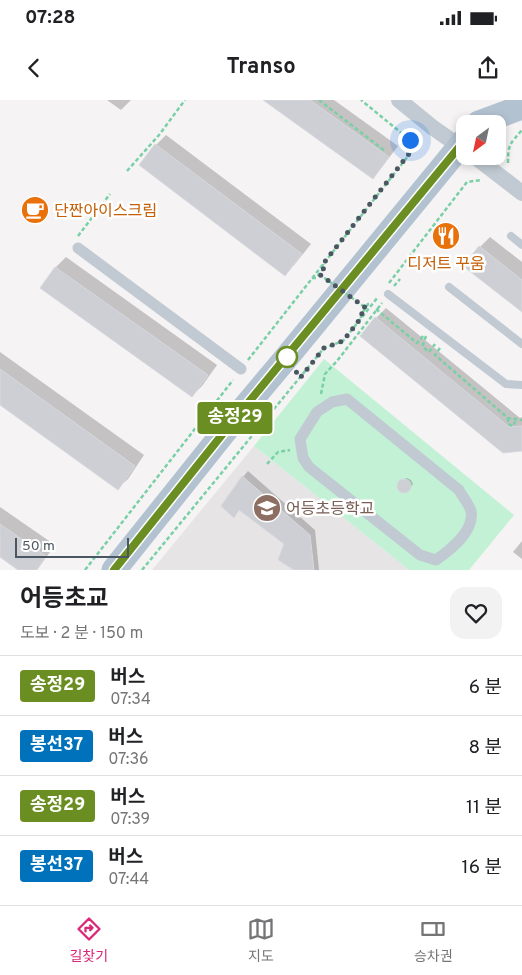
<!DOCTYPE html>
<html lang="ko">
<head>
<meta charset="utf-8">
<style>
	body { margin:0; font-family:Overpass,"Noto Sans KR",sans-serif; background:#f2f2f2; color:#202124; height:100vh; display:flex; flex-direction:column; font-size:19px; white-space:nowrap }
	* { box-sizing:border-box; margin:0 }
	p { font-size:16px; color:#757577 }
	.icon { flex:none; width:28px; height:28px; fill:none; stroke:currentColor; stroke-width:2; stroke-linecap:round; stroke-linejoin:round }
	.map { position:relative; height:470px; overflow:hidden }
	.panel { display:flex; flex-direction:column; background:#fff; flex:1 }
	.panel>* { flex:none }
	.badge { padding:0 10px; border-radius:4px; font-size:18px; line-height:32px }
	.needle { width:32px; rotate:213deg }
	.fabs { position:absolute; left:456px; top:15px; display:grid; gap:10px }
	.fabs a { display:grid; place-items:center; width:50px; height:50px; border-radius:10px; background:#fff; box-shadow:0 2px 8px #0003; font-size:25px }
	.scale { position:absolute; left:15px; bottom:12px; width:114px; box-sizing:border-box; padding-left:5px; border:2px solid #4a5661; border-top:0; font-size:14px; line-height:18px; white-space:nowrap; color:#4a5661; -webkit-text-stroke:4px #fff; paint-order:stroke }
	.you { position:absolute; width:25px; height:25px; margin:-12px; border:4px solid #fff; border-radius:50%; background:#1a73e8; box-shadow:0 0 0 8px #1a73e833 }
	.map>.badge { position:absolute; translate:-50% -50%; box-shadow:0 0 0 2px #fff }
	.round { display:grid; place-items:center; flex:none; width:52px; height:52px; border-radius:15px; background:#f2f2f2 }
	.headline { display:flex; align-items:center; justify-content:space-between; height:85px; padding:0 20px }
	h1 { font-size:24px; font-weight:700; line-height:38px }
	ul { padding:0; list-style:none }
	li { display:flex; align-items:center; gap:15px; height:60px; padding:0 20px; border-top:1px solid #e0e0e0 }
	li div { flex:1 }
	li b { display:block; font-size:19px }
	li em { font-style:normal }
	li .badge { min-width:55px; font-weight:700; text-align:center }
	.status { display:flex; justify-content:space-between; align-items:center; height:35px; padding:0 25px; background:#fff; direction:ltr }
	.status svg { height:14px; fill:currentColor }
	header { display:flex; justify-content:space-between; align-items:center; height:65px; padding:0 20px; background:#fff; font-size:22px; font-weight:700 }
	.tabs { display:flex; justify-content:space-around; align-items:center; height:70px; border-top:1px solid #e0e0e0; background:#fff; font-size:14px; color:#757577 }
	.tabs a { display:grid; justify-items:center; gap:2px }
	.tabs .on { color:#db2777 }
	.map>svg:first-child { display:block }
	.education { fill:#e6e4e5 }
	.green { fill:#c3f1d5 }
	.shadow { fill:#0003 }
	.building { fill:#cdcfd5; stroke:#d7d9de }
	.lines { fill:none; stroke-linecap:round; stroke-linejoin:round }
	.path { stroke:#7ad0a6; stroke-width:2.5; stroke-dasharray:4 2.5; stroke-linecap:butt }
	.service { stroke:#c1cad2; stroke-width:8 }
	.pedestrian { stroke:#c1cad2; stroke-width:11 }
	.minor { stroke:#c1cad2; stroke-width:16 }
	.primary { stroke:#b3c2d1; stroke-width:25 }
	.path-bridge { stroke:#7ad0a6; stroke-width:2.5; stroke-dasharray:4 2.5; stroke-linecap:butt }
	.line-casing { stroke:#fff; stroke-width:11 }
	.line { stroke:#6b8e23; stroke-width:8 }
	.walk { stroke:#4a5661; stroke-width:5; stroke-dasharray:0 9 }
	.stop-dot { fill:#fff; stroke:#6b8e23; stroke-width:2.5 }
	.labels { text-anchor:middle; stroke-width:5; stroke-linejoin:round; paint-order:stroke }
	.food-label { font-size:16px; fill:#c56008; stroke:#fff; text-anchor:start }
	.education-label { font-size:16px; fill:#785e54; stroke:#fff; text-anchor:start }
</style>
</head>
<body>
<div class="status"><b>07:28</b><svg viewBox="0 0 49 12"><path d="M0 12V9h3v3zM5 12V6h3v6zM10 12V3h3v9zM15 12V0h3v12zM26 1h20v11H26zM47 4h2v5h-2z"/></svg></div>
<header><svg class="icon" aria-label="back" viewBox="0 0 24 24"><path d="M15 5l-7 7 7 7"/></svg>Transo<svg class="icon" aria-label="share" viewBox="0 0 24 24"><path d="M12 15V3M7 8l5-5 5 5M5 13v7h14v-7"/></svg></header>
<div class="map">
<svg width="522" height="470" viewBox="0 0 522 470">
	<rect width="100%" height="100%" fill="#f5f3f3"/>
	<path class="education" d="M 254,346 L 409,470 L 152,470 Z"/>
	<path class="green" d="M 324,259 L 514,415 L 469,470 L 409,470 L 254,346 Z"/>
	<g class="shadow">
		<path d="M 107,0 L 131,0 L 121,10 Z"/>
		<path d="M 265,0 L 334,0 L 398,46 L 382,67 L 373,77 Z"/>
		<path d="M 166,35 L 311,144 L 295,164 L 285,174 L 141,65 L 156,45 Z"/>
		<path d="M 490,137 L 522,162 L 522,211 L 480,147 Z"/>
		<path d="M 66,157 L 217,265 L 202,286 L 192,296 L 42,188 L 56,167 Z"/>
		<path d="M 386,208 L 520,318 L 522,317 L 522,350 L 376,218 Z"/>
		<path d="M 0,252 L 144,355 L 128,379 L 118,388 L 0,304 Z"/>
		<path d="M 248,371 L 315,430 L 319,470 L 294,470 L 286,444 L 240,409 L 234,416 L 243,377 Z"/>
		<path d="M 407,378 L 411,380 L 413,384 L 410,389 L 404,392 L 400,390 L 399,384 L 404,379 Z"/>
		<path d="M 0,407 L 55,445 L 37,470 L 20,470 L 0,456 Z"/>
		<path d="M 522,441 L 522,459 L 513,452 Z"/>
	</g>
	<g class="building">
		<path d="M 263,0 L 310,0 L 389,57 L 373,79 Z"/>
		<path d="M 155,44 L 302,154 L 285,176 L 139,65 Z"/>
		<path d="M 479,146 L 522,180 L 522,212 L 463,166 Z"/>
		<path d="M 55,167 L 208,275 L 192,297 L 40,188 Z"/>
		<path d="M 375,217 L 509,327 L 522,326 L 522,351 L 503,353 L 360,236 Z"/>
		<path d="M 0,269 L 135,366 L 118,390 L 0,305 Z"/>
		<path d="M 242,376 L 310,435 L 314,470 L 294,470 L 278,460 L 284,444 L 239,410 L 234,418 L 221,406 Z"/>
		<circle cx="404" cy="386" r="7"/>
		<path d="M 0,424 L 46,456 L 36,470 L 18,470 L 0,457 Z"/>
	</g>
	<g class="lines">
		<g class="path">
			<path d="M 319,0 L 385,51"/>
			<path d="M 508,63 C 508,44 510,44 522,30"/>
			<path d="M 127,71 L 159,35 L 185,0"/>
			<path d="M 78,136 L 110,94"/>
			<path d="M 312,178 L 316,178 L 324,168 L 323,164"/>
			<path d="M 389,183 L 467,82 L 481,80"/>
			<path d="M 394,186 L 400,179"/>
			<path d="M 376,209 L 417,243 L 424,235"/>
			<path d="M 361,218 L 361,215 L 368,204 L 372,204"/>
			<path d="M 426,236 L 423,244 L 423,247 L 429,252 L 435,244"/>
			<path d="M 440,248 L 435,255 L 508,318 L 522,320"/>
			<path d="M 248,260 L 412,51 L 410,40 L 361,0"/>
			<path d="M 321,294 L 325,274 L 337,261 L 382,203"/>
			<path d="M 508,318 L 508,324 L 513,326 L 516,320"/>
			<path d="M 267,364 L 278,352 L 290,350"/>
			<path d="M 85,470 L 233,280"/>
			<path d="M 142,470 L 324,248 L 343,241 L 378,197"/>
		</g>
		<g class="service">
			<path d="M 511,136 L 522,145"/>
			<path d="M 449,187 L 522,244"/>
			<path d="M 388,194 L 506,284 L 522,285"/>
		</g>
		<g class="pedestrian">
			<path d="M 78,148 L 241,269"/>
			<path d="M 347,299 L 459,390 C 462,396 469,404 471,411 C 475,431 450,450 436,460 L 420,455 L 309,367 L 303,358 L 300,339 L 317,312 L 332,302 Z"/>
		</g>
		<g class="minor">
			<path d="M 399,0 L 432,27 L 465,50"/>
			<path d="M 474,56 L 522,93"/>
		</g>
		<g class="primary">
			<path d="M 479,23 L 522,7"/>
			<path d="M 114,470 L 229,326 L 287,257 L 465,40"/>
		</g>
		<path class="path-bridge" d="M 319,174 L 366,208"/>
	</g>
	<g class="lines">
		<defs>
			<path id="line" d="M 114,470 L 229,326 L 465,40"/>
		</defs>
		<use href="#line" class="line-casing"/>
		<use href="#line" class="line"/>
		<path class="walk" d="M 287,257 L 300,278 L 324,248 L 343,241 L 361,218 L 361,215 L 366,208 L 319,174 L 324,168 L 323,164 L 412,50 L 410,40"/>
	</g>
	<defs>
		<symbol id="cafe-disc" viewBox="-11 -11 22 22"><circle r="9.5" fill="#e8710a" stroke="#fff"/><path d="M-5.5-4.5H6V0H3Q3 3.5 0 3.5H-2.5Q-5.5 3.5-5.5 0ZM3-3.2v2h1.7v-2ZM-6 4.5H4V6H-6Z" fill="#fff"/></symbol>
		<symbol id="restaurant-disc" viewBox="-11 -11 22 22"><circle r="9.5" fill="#e8710a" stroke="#fff"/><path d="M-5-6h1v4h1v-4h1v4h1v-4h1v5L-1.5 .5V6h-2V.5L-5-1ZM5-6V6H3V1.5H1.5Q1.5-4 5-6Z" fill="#fff"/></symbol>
		<symbol id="school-disc" viewBox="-11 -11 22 22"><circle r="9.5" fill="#8d6e63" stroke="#fff"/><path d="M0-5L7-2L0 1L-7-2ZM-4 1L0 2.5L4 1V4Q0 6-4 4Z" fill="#fff"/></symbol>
	</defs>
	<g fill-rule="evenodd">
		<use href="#cafe-disc" x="19" y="94" width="32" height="32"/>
		<use href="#restaurant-disc" x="430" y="120" width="32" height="32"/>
		<use href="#school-disc" x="251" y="392" width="32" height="32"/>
	</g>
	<circle class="stop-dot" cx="287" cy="257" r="10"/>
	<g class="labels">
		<g class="food-label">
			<text x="54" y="116">단짠아이스크림</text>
			<text x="446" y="169" text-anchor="middle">디저트 꾸움</text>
		</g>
		<g class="education-label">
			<text x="286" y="414">어등초등학교</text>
		</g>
	</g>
</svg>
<div class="fabs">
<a><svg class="needle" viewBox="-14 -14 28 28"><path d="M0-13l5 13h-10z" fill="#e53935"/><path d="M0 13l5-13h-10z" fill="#757577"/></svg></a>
</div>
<div class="scale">50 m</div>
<div class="you" style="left:410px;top:40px"></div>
<b class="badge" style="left:235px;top:318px;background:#6b8e23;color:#fff">송정29</b>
</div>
<section class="panel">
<div class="headline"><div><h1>어등초교</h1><p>도보 · 2 분 · 150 m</p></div><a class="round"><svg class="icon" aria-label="heart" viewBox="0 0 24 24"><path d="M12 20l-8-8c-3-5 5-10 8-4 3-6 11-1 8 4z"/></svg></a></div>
<ul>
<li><span class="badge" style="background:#6b8e23;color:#fff">송정29</span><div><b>버스</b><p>07:34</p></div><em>6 분</em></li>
<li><span class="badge" style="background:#0072bc;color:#fff">봉선37</span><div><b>버스</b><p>07:36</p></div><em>8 분</em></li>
<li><span class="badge" style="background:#6b8e23;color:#fff">송정29</span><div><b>버스</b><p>07:39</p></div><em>11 분</em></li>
<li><span class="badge" style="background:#0072bc;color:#fff">봉선37</span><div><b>버스</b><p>07:44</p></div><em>16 분</em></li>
</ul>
</section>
<nav class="tabs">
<a class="on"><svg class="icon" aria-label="directions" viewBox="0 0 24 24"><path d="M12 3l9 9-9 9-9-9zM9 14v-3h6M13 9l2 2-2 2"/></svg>길찾기</a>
<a><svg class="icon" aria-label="map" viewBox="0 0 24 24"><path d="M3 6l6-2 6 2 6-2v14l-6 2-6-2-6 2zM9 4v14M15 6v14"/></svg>지도</a>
<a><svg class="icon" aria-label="tickets" viewBox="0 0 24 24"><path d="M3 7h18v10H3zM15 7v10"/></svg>승차권</a>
</nav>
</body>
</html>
